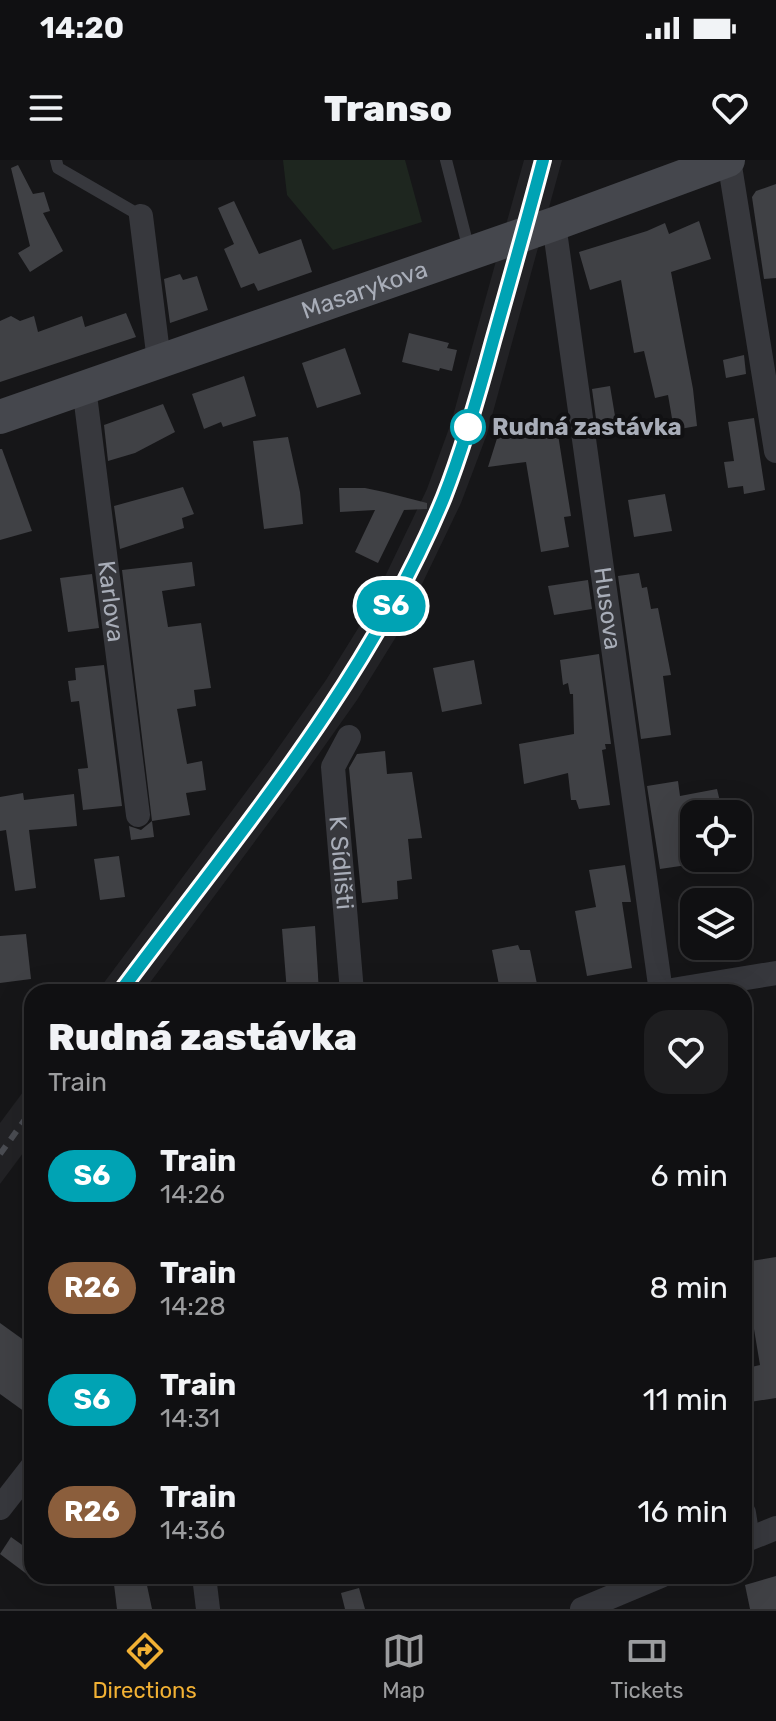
<!DOCTYPE html>
<html lang="en">
<head>
<meta charset="utf-8">
<style>
	body { margin:0; font-family:Rubik,sans-serif; background:#1e1e20; color:#f1f3f6; height:100vh; display:flex; flex-direction:column; font-size:30px; white-space:nowrap }
	* { box-sizing:border-box; margin:0 }
	p { font-size:26px; color:#9c9d9f }
	.icon { flex:none; width:44px; height:44px; fill:none; stroke:currentColor; stroke-width:2; stroke-linecap:round; stroke-linejoin:round }
	.map { position:relative; flex:1; overflow:hidden }
	.panel { position:absolute; left:24px; top:824px; width:728px; height:600px; display:flex; flex-direction:column; background:#101012; border-radius:24px; box-shadow:0 8px 32px #0002,0 0 0 2px #303032 }
	.panel>* { flex:none }
	.badge { padding:0 16px; border-radius:26px; font-size:28px; line-height:52px }
	.tools { position:absolute; left:680px; top:640px; display:grid; gap:16px }
	.tools a { display:grid; place-items:center; width:72px; height:72px; border-radius:16px; background:#101012; box-shadow:0 8px 32px #0002,0 0 0 2px #303032; font-size:40px }
	.map>.badge { position:absolute; translate:-50% -50%; box-shadow:0 0 0 4px #fff }
	.round { display:grid; place-items:center; flex:none; width:84px; height:84px; border-radius:24px; background:#1e1e20 }
	.summary { display:flex; align-items:center; justify-content:space-between; height:136px; padding:0 24px }
	h1 { font-size:38px; font-weight:800; line-height:60px }
	ul { padding:0; list-style:none }
	li { display:flex; align-items:center; gap:24px; height:112px; padding:0 24px }
	li div { flex:1 }
	li b { display:block; font-size:30px }
	li em { font-style:normal }
	li .badge { min-width:88px; font-weight:700; text-align:center }
	.status { display:flex; justify-content:space-between; align-items:center; height:56px; padding:0 40px; background:#101012; direction:ltr }
	.status svg { height:22px; fill:currentColor }
	header { display:flex; justify-content:space-between; align-items:center; height:104px; padding:0 24px; background:#101012; font-size:36px; font-weight:800 }
	.tab-bar { display:flex; justify-content:space-around; align-items:center; height:112px; border-top:2px solid #303032; background:#101012; font-size:22px; color:#9c9d9f }
	.tab-bar a { display:grid; justify-items:center; gap:4px }
	.tab-bar .active { color:#f2b134 }
	.map>svg:first-child { display:block }
	.built { fill:#222225 }
	.green { fill:#1e261f }
	.building { fill:#404145 }
	.lines { fill:none; stroke-linecap:round; stroke-linejoin:round }
	.service { stroke:#37383d; stroke-width:12 }
	.minor { stroke:#37383d; stroke-width:24 }
	.secondary { stroke:#45474d; stroke-width:34 }
	.rail { stroke:#4a4c52; stroke-width:6; stroke-dasharray:10 8; stroke-linecap:butt }
	.line-casing { stroke:#fff; stroke-width:18 }
	.line { stroke:#00a3b4; stroke-width:12 }
	.stop-dot { fill:#fff; stroke:#00a3b4; stroke-width:4 }
	.labels { text-anchor:middle; stroke-width:8; stroke-linejoin:round; paint-order:stroke }
	.street-label { font-size:24px; fill:#a8adb8; stroke:#111113 }
	.stop-label { font-size:24px; font-weight:bold; fill:#a8adb8; stroke:#111113; text-anchor:start }
</style>
</head>
<body>
<div class="status"><b>14:20</b><svg viewBox="0 0 49 12"><path d="M0 12V9h3v3zM5 12V6h3v6zM10 12V3h3v9zM15 12V0h3v12zM26 1h20v11H26zM47 4h2v5h-2z"/></svg></div>
<header><svg class="icon" aria-label="menu" viewBox="0 0 24 24"><path d="M4 6h16M4 12h16M4 18h16"/></svg>Transo<svg class="icon" aria-label="heart" viewBox="0 0 24 24"><path d="M12 20l-8-8c-3-5 5-10 8-4 3-6 11-1 8 4z"/></svg></header>
<div class="map">
<svg width="776" height="1449" viewBox="0 0 776 1449">
	<rect width="100%" height="100%" fill="#161618"/>
	<g class="built">
		<path d="M 524,0 L 562,0 L 487,274 L 461,343 L 399,472 L 357,540 L 299,622 L 143,832 L 97,832 L 269,601 L 326,520 L 367,454 L 427,329 L 451,263 Z"/>
		<path d="M 32,920 L 32,981 L 0,1024 L 0,963 Z"/>
	</g>
	<path class="green" d="M 283,0 L 405,0 L 422,62 L 333,90 L 287,35 Z"/>
	<g class="building">
		<path d="M 18,5 L 33,34 L 44,32 L 50,51 L 43,53 L 63,91 L 30,112 L 18,93 L 30,86 L 11,8 Z"/>
		<path d="M 776,24 L 776,118 L 764,119 L 752,37 L 756,31 Z"/>
		<path d="M 234,41 L 259,94 L 301,79 L 312,112 L 258,131 L 254,123 L 241,128 L 224,89 L 234,84 L 218,48 Z"/>
		<path d="M 699,61 L 711,99 L 671,112 L 693,229 L 697,266 L 674,270 L 668,235 L 655,238 L 644,191 L 634,193 L 621,120 L 590,130 L 579,92 L 647,71 L 665,63 L 669,74 Z"/>
		<path d="M 180,114 L 183,120 L 197,116 L 208,150 L 170,163 L 164,119 Z"/>
		<path d="M 126,153 L 136,177 L 0,222 L 0,161 L 11,156 L 20,161 L 34,156 L 38,172 L 82,156 L 85,167 Z"/>
		<path d="M 409,173 L 449,183 L 447,188 L 457,190 L 452,211 L 440,208 L 439,211 L 402,202 Z"/>
		<path d="M 345,188 L 361,234 L 317,248 L 302,203 Z"/>
		<path d="M 744,195 L 746,214 L 726,218 L 723,200 Z"/>
		<path d="M 244,216 L 256,256 L 223,267 L 221,262 L 204,269 L 192,234 Z"/>
		<path d="M 610,226 L 616,262 L 597,266 L 592,229 Z"/>
		<path d="M 163,244 L 175,272 L 135,293 L 108,301 L 104,265 Z"/>
		<path d="M 754,258 L 765,330 L 744,334 L 743,326 L 728,328 L 724,302 L 734,301 L 728,262 Z"/>
		<path d="M 556,262 L 571,356 L 564,357 L 569,387 L 541,392 L 526,302 L 488,307 L 500,269 Z"/>
		<path d="M 288,277 L 300,332 L 303,364 L 264,369 L 253,281 Z"/>
		<path d="M 0,289 L 2,289 L 32,371 L 0,380 Z"/>
		<path d="M 183,327 L 194,354 L 182,358 L 184,368 L 120,389 L 114,346 Z"/>
		<path d="M 339,328 L 365,328 L 384,332 L 427,343 L 427,349 L 404,350 L 378,403 L 355,392 L 375,350 L 340,352 Z"/>
		<path d="M 665,334 L 672,371 L 634,377 L 628,340 Z"/>
		<path d="M 192,402 L 195,426 L 162,431 L 168,467 L 201,463 L 211,528 L 194,530 L 196,546 L 177,549 L 187,604 L 202,601 L 206,630 L 186,633 L 190,655 L 152,661 L 122,410 Z"/>
		<path d="M 639,413 L 642,428 L 647,427 L 651,449 L 658,448 L 671,515 L 663,516 L 671,575 L 641,579 L 618,416 Z"/>
		<path d="M 92,414 L 99,468 L 68,472 L 60,418 Z"/>
		<path d="M 588,420 L 592,449 L 554,455 L 548,426 Z"/>
		<path d="M 599,494 L 611,584 L 605,584 L 606,589 L 602,590 L 610,645 L 579,649 L 576,640 L 571,640 L 568,613 L 524,624 L 519,584 L 574,574 L 573,534 L 570,534 L 568,523 L 563,525 L 560,500 Z"/>
		<path d="M 474,500 L 482,544 L 442,552 L 433,508 Z"/>
		<path d="M 104,505 L 122,646 L 83,650 L 78,609 L 88,608 L 79,541 L 71,542 L 68,521 L 76,520 L 75,508 Z"/>
		<path d="M 385,591 L 387,614 L 412,612 L 422,678 L 408,679 L 412,719 L 397,721 L 398,739 L 362,743 L 349,608 L 357,594 Z"/>
		<path d="M 678,621 L 680,636 L 717,629 L 722,650 L 694,654 L 694,704 L 660,709 L 647,626 Z"/>
		<path d="M 23,633 L 24,640 L 74,634 L 77,666 L 29,670 L 36,728 L 15,731 L 6,670 L 0,671 L 0,637 Z"/>
		<path d="M 152,661 L 154,677 L 131,680 L 129,666 L 141,670 Z"/>
		<path d="M 119,696 L 125,737 L 100,740 L 94,699 Z"/>
		<path d="M 625,705 L 631,742 L 622,742 L 632,808 L 587,816 L 575,751 L 596,747 L 589,710 Z"/>
		<path d="M 315,766 L 319,832 L 287,832 L 282,769 Z"/>
		<path d="M 26,774 L 31,819 L 0,823 L 0,776 Z"/>
		<path d="M 518,785 L 520,790 L 530,790 L 537,824 L 500,830 L 492,790 Z"/>
		<path d="M 776,1097 L 776,1238 L 750,1242 L 747,1208 L 760,1205 L 752,1157 L 744,1158 L 744,1102 Z"/>
		<path d="M 0,1163 L 32,1186 L 32,1257 L 0,1234 Z"/>
		<path d="M 11,1377 L 32,1392 L 32,1418 L 0,1394 Z"/>
		<path d="M 113,1416 L 145,1416 L 152,1449 L 117,1449 Z"/>
		<path d="M 776,1416 L 776,1449 L 750,1449 L 745,1425 Z"/>
		<path d="M 359,1428 L 365,1449 L 345,1449 L 341,1433 Z"/>
	</g>
	<g class="lines">
		<g class="service">
			<path d="M 56,0 L 58,8 L 141,56"/>
			<path d="M 446,0 L 469,90"/>
		</g>
		<g class="minor">
			<path d="M 729,0 L 776,291"/>
			<path d="M 141,56 L 159,201"/>
			<path id="s1" d="M 554,64 L 661,832"/>
			<path id="s2" d="M 84,227 L 138,655"/>
			<path id="s3" d="M 349,577 L 333,607 L 352,832"/>
			<path d="M 660,832 L 776,813"/>
			<path d="M 0,1348 L 32,1307"/>
			<path d="M 744,1353 L 748,1379"/>
			<path d="M 744,1381 L 776,1368"/>
			<path d="M 204,1416 L 208,1449"/>
			<path d="M 582,1449 L 661,1416"/>
		</g>
		<path class="secondary" id="s4" d="M 0,257 L 554,64 L 728,0"/>
		<g class="rail">
			<path d="M 120,832 C 237,674 369,520 444,337 C 464,287 479,233 493,181 C 510,121 527,61 543,0"/>
			<path d="M 0,994 L 32,950"/>
		</g>
	</g>
	<g class="lines">
		<defs>
			<path id="line" d="M 120,832 C 237,675 369,520 444,337 C 464,286 479,233 493,181 C 510,121 527,61 543,0"/>
		</defs>
		<use href="#line" class="line-casing"/>
		<use href="#line" class="line"/>
	</g>
	<circle class="stop-dot" cx="468" cy="267" r="16"/>
	<g class="labels">
		<g class="street-label">
			<text dy="8" stroke="none"><textPath href="#s4" startOffset="386">Masarykova</textPath></text>
			<text dy="8" stroke="none"><textPath href="#s2" startOffset="216">Karlova</textPath></text>
			<text dy="8" stroke="none"><textPath href="#s1" startOffset="388">Husova</textPath></text>
			<text dy="8" stroke="none"><textPath href="#s3" startOffset="130">K Sídlišti</textPath></text>
		</g>
		<g class="stop-label">
			<text x="492" y="275">Rudná zastávka</text>
		</g>
	</g>
</svg>
<div class="tools">
<a><svg class="icon" aria-label="locate" viewBox="0 0 24 24"><circle cx="12" cy="12" r="6"/><path d="M12 2v4M12 18v4M2 12h4M18 12h4"/></svg></a>
<a><svg class="icon" aria-label="layers" viewBox="0 0 24 24"><path d="M12 4l9 5-9 5-9-5zM3 14l9 5 9-5"/></svg></a>
</div>
<b class="badge" style="left:391px;top:446px;background:#00a3b4;color:#fff">S6</b>
<section class="panel">
<div class="summary"><div><h1>Rudná zastávka</h1><p>Train</p></div><a class="round"><svg class="icon" aria-label="heart" viewBox="0 0 24 24"><path d="M12 20l-8-8c-3-5 5-10 8-4 3-6 11-1 8 4z"/></svg></a></div>
<ul>
<li><span class="badge" style="background:#00a3b4;color:#fff">S6</span><div><b>Train</b><p>14:26</p></div><em>6 min</em></li>
<li><span class="badge" style="background:#8b5e3c;color:#fff">R26</span><div><b>Train</b><p>14:28</p></div><em>8 min</em></li>
<li><span class="badge" style="background:#00a3b4;color:#fff">S6</span><div><b>Train</b><p>14:31</p></div><em>11 min</em></li>
<li><span class="badge" style="background:#8b5e3c;color:#fff">R26</span><div><b>Train</b><p>14:36</p></div><em>16 min</em></li>
</ul>
</section>
</div>
<nav class="tab-bar">
<a class="active"><svg class="icon" aria-label="directions" viewBox="0 0 24 24"><path d="M12 3l9 9-9 9-9-9zM9 14v-3h6M13 9l2 2-2 2"/></svg>Directions</a>
<a><svg class="icon" aria-label="map" viewBox="0 0 24 24"><path d="M3 6l6-2 6 2 6-2v14l-6 2-6-2-6 2zM9 4v14M15 6v14"/></svg>Map</a>
<a><svg class="icon" aria-label="tickets" viewBox="0 0 24 24"><path d="M3 7h18v10H3zM15 7v10"/></svg>Tickets</a>
</nav>
</body>
</html>
